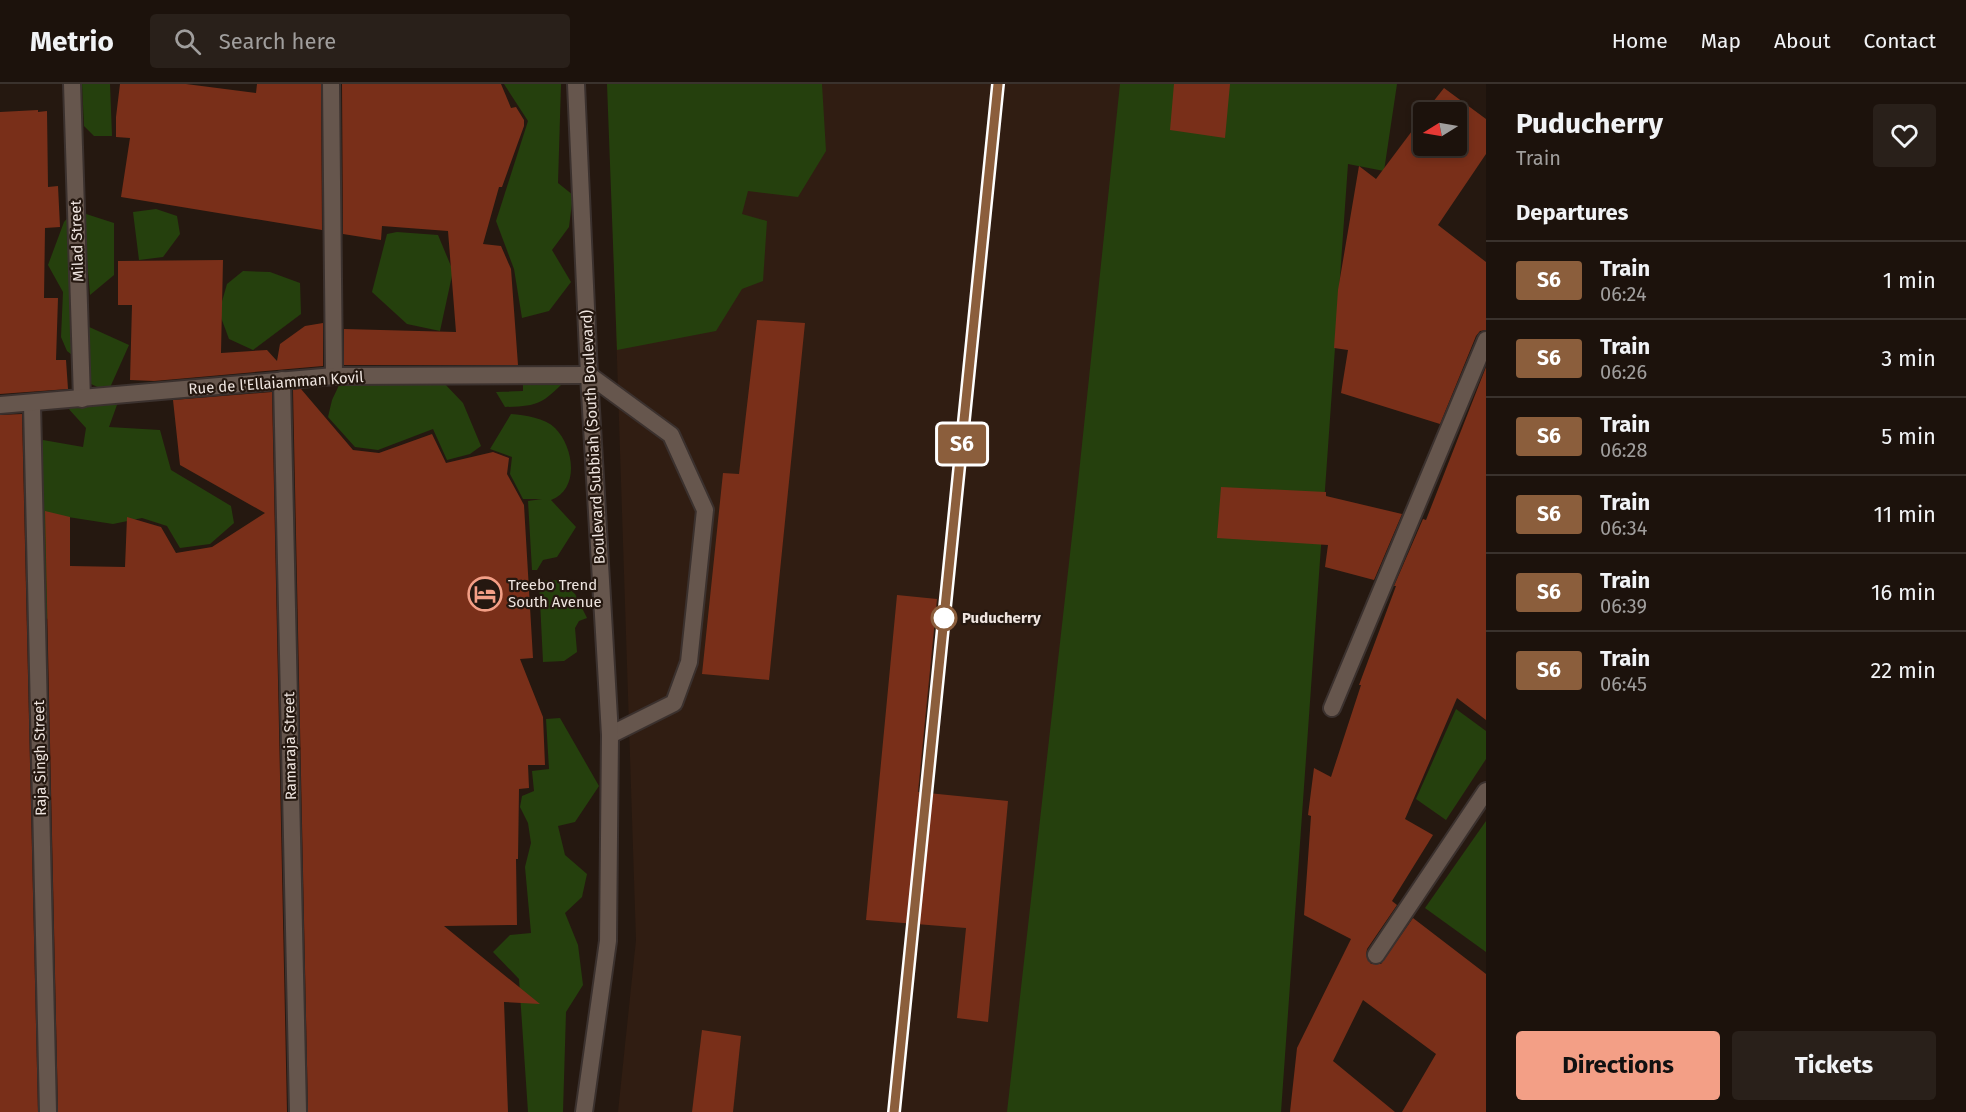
<!DOCTYPE html>
<html lang="en">
<head>
<meta charset="utf-8">
<style>
	body { margin:0; font-family:"Fira Sans",sans-serif; background:#29201a; color:#f1f3f6; height:100vh; display:flex; flex-direction:column; font-size:22px; white-space:nowrap }
	* { box-sizing:border-box; margin:0 }
	p { font-size:20px; color:#a09e9d }
	.icon { flex:none; width:33px; height:33px; fill:none; stroke:currentColor; stroke-width:2; stroke-linecap:round; stroke-linejoin:round }
	.map { position:relative; flex:1; overflow:hidden }
	.drawer { display:flex; flex-direction:column; background:#1c120c; width:480px }
	.drawer>* { flex:none }
	.badge { padding:0 12px; border-radius:4px; font-size:21px; line-height:39px }
	.needle { width:39px; rotate:259deg }
	.tools { position:absolute; left:1413px; top:18px; display:grid; gap:12px }
	.tools a { display:grid; place-items:center; width:54px; height:54px; border-radius:6px; background:#1c120c; box-shadow:0 3px 9px #0003,0 0 0 2px #3a322d; font-size:30px }
	.map>.badge { position:absolute; translate:-50% -50%; box-shadow:0 0 0 3px #fff }
	h2 { padding:0 30px; font-size:22px; line-height:54px }
	.round { display:grid; place-items:center; flex:none; width:63px; height:63px; border-radius:6px; background:#29201a }
	.summary { display:flex; align-items:center; justify-content:space-between; height:102px; padding:0 30px }
	h1 { font-size:28px; font-weight:700; line-height:45px }
	.button { display:flex; gap:12px; margin-top:auto; padding:12px 30px }
	.button a { flex:1; height:69px; border-radius:6px; background:#f39f86; color:#111; font-size:24px; font-weight:700; line-height:69px; text-align:center }
	.button a+a { background:#29201a; color:#f1f3f6 }
	ul { padding:0; list-style:none }
	li { display:flex; align-items:center; gap:18px; height:78px; padding:0 30px; border-top:2px solid #3a322d }
	li div { flex:1 }
	li b { display:block; font-size:22px }
	li em { font-style:normal }
	li .badge { min-width:66px; font-weight:700; text-align:center }
	header { display:flex; align-items:center; gap:36px; box-sizing:border-box; height:84px; padding:0 30px; background:#1c120c; border-bottom:2px solid #3a322d }
	header strong { font-size:28px }
	nav { display:flex; gap:33px; margin-inline-start:auto; font-size:21px }
	.search { width:420px; height:54px; background:#29201a; display:flex; align-items:center; gap:15px; box-sizing:border-box; padding:0 21px; border-radius:6px; color:#a09e9d; font-size:22px }
	main { display:flex; flex:1; min-height:0 }
	.map>svg:first-child { display:block }
	.built { fill:#301d12 }
	.green { fill:#25400d }
	.building { fill:#792f19 }
	.lines { fill:none; stroke-linecap:round; stroke-linejoin:round }
	.service-casing { stroke:#3b312e; stroke-width:20 }
	.minor-casing { stroke:#3b312e; stroke-width:20 }
	.secondary-casing { stroke:#3b312e; stroke-width:20 }
	.service { stroke:#66564d; stroke-width:16 }
	.minor { stroke:#66564d; stroke-width:16 }
	.secondary { stroke:#66564d; stroke-width:16 }
	.rail { stroke:#887d76; stroke-width:4.5; stroke-dasharray:8 8; stroke-linecap:butt }
	.line-casing { stroke:#fff; stroke-width:14 }
	.line { stroke:#8b5e3c; stroke-width:9 }
	.stop-dot { fill:#fff; stroke:#8b5e3c; stroke-width:3 }
	.labels { text-anchor:middle; stroke-width:4.5; stroke-linejoin:round; paint-order:stroke }
	.street-label { font-size:15px; fill:#efe5e0; stroke:#251810 }
	.poi-label { font-size:15px; fill:#efe5e0; stroke:#251810; text-anchor:start }
	.stop-label { font-size:15px; font-weight:bold; fill:#efe5e0; stroke:#251810; text-anchor:start }
</style>
</head>
<body>
<header>
<strong>Metrio</strong>
<div class="search"><svg class="icon" aria-label="search" viewBox="0 0 24 24"><circle cx="10" cy="10" r="6"/><path d="M15 15l6 6"/></svg>Search here</div>
<nav><a>Home</a><a>Map</a><a>About</a><a>Contact</a></nav>
</header>
<main>
<div class="map">
<svg width="1486" height="1028" viewBox="0 0 1486 1028">
	<rect width="100%" height="100%" fill="#251810"/>
	<path class="built" d="M 608,0 L 1349,0 L 1280,1028 L 618,1028 L 636,856 Z"/>
	<g class="green">
		<path d="M 82,0 L 110,0 L 112,52 L 94,52 L 84,42 Z"/>
		<path d="M 504,0 L 561,0 L 558,99 L 573,111 L 569,143 L 552,166 L 571,198 L 549,227 L 522,234 L 514,185 L 496,137 L 528,37 Z"/>
		<path d="M 607,0 L 822,0 L 826,67 L 798,113 L 748,107 L 742,130 L 767,137 L 763,197 L 742,205 L 716,247 L 617,266 Z"/>
		<path d="M 1120,0 L 1397,0 L 1384,87 L 1348,80 L 1281,1028 L 1007,1028 L 1077,408 Z"/>
		<path d="M 156,125 L 177,132 L 180,150 L 163,173 L 139,176 L 133,128 Z"/>
		<path d="M 72,129 L 76,274 L 67,267 L 61,253 L 63,208 L 48,181 L 64,138 Z"/>
		<path d="M 83,129 L 114,139 L 114,191 L 90,211 Z"/>
		<path d="M 397,148 L 438,151 L 453,187 L 440,247 L 407,240 L 372,208 L 387,150 Z"/>
		<path d="M 243,187 L 270,188 L 300,199 L 301,230 L 253,266 L 229,255 L 219,228 L 227,200 Z"/>
		<path d="M 87,242 L 129,261 L 108,308 L 91,300 Z"/>
		<path d="M 342,295 L 442,297 L 463,319 L 481,362 L 470,370 L 447,376 L 433,345 L 378,366 L 355,363 L 328,333 L 332,316 Z"/>
		<path d="M 566,296 C 542,320 539,322 505,323 L 496,308 L 523,307 L 523,297 Z"/>
		<path d="M 118,318 L 109,343 L 160,346 L 171,386 L 231,422 L 234,439 L 210,460 L 180,464 L 167,442 L 142,434 L 113,440 L 55,431 L 60,539 L 42,533 L 44,429 L 32,427 L 43,356 L 83,363 L 86,344 L 67,323 Z"/>
		<path d="M 511,330 C 525,331 545,334 555,344 C 574,363 580,405 551,416 L 576,443 L 557,473 L 543,476 L 537,486 L 532,486 L 528,417 L 542,415 L 523,415 L 510,390 L 512,373 L 490,365 Z"/>
		<path d="M 559,496 L 575,510 L 587,534 L 579,537 L 575,544 L 577,568 L 564,577 L 543,578 L 539,497 Z"/>
		<path d="M 1456,625 L 1486,647 L 1486,675 L 1446,736 L 1416,715 Z"/>
		<path d="M 560,634 L 599,702 L 575,738 L 558,742 L 565,771 L 587,790 L 582,813 L 565,829 L 578,861 L 583,901 L 566,928 L 563,1028 L 528,1028 L 519,895 L 493,868 L 510,851 L 531,849 L 525,783 L 531,759 L 528,739 L 520,723 L 522,712 L 534,707 L 532,687 L 549,685 L 546,635 Z"/>
		<path d="M 1486,737 L 1486,868 L 1425,824 Z"/>
	</g>
	<g class="building">
		<path d="M 120,0 L 186,0 L 256,9 L 257,0 L 321,0 L 322,146 L 121,113 L 130,54 L 116,53 L 116,33 Z"/>
		<path d="M 342,0 L 501,0 L 511,24 L 516,23 L 524,36 L 524,42 L 502,103 L 499,103 L 483,160 L 501,162 L 511,185 L 518,281 L 344,281 L 344,245 L 456,248 L 448,147 L 382,142 L 381,156 L 343,150 Z"/>
		<path d="M 1174,0 L 1230,0 L 1225,54 L 1170,46 Z"/>
		<path d="M 1444,4 L 1486,35 L 1486,70 L 1438,141 L 1486,178 L 1486,246 L 1480,247 L 1476,252 L 1440,340 L 1341,309 L 1348,266 L 1334,264 L 1338,206 L 1359,82 L 1376,95 L 1424,31 L 1424,62 L 1456,62 L 1456,28 L 1425,28 Z"/>
		<path d="M 38,26 L 38,28 L 47,27 L 48,103 L 58,102 L 60,143 L 45,144 L 44,214 L 58,214 L 56,276 L 66,276 L 68,305 L 0,310 L 0,28 Z"/>
		<path d="M 223,176 L 221,269 L 267,266 L 277,277 L 280,260 L 305,242 L 323,239 L 323,282 L 154,297 L 130,296 L 132,221 L 118,221 L 118,177 Z"/>
		<path d="M 757,236 L 805,239 L 769,596 L 702,590 L 723,389 L 739,390 Z"/>
		<path d="M 1486,283 L 1486,636 L 1457,614 L 1405,735 L 1433,751 L 1392,817 L 1397,821 L 1367,865 L 1366,871 L 1371,880 L 1381,880 L 1413,834 L 1486,890 L 1486,1028 L 1402,1028 L 1436,970 L 1363,916 L 1333,977 L 1395,1028 L 1290,1028 L 1297,964 L 1351,855 L 1304,831 L 1311,732 L 1308,731 L 1314,684 L 1331,693 L 1361,601 L 1359,601 L 1396,502 L 1394,502 L 1423,435 L 1426,436 Z"/>
		<path d="M 301,305 L 353,366 L 379,369 L 432,350 L 446,379 L 493,368 L 509,374 L 507,390 L 524,421 L 533,574 L 520,575 L 543,633 L 545,681 L 528,681 L 529,704 L 519,705 L 518,775 L 516,775 L 517,841 L 444,842 L 540,920 L 504,918 L 508,1028 L 308,1028 L 293,306 Z"/>
		<path d="M 272,308 L 287,1028 L 58,1028 L 45,427 L 70,433 L 70,482 L 125,483 L 127,433 L 161,443 L 176,469 L 212,463 L 265,429 L 180,381 L 173,316 Z"/>
		<path d="M 22,330 L 38,1028 L 0,1028 L 0,331 Z"/>
		<path d="M 1221,403 L 1326,408 L 1326,412 L 1402,430 L 1374,496 L 1325,483 L 1328,461 L 1217,454 Z"/>
		<path d="M 897,511 L 937,515 L 918,708 L 1008,717 L 988,938 L 957,934 L 966,844 L 866,836 Z"/>
		<path d="M 702,946 L 741,952 L 733,1028 L 692,1028 Z"/>
	</g>
	<g class="lines">
		<defs>
			<path id="service" d="M 589,291 L 671,351 L 705,426 L 689,578 L 674,619 L 610,651"/>
			<g id="minor">
				<path d="M 72,0 L 82,315"/>
				<path d="M 331,0 L 334,292"/>
				<path d="M 282,296 L 298,1028"/>
				<path d="M 32,320 L 48,1028"/>
				<path d="M 0,321 L 334,292 L 589,291"/>
				<path d="M 1332,624 L 1486,256"/>
				<path d="M 1376,871 L 1486,707"/>
			</g>
			<path id="secondary" d="M 576,0 L 589,291 L 610,651 L 608,857 L 584,1028"/>
		</defs>
		<use href="#service" class="service-casing"/>
		<use href="#minor" class="minor-casing"/>
		<use href="#secondary" class="secondary-casing"/>
		<use href="#service" class="service"/>
		<use href="#minor" class="minor"/>
		<use href="#secondary" class="secondary"/>
		<path class="rail" d="M 893,1028 L 998,0"/>
	</g>
	<g class="lines">
		<defs>
			<path id="line" d="M 894,1028 L 998,0"/>
		</defs>
		<use href="#line" class="line-casing"/>
		<use href="#line" class="line"/>
	</g>
	<defs>
		<symbol id="hotel-ring" viewBox="-11 -11 22 22"><circle r="9.5" fill="#251810" stroke="#f39f86" stroke-width="1.5"/><path d="M-6-4.5h1.5V1H6V5H4.5V3h-9V5H-6ZM-4 0a1.8 1.8 0 1 1 3.6 0ZM.5 0V-2.5h3Q6-2.5 6 0Z" fill="#f39f86"/></symbol>
	</defs>
	<g fill-rule="evenodd">
		<use href="#hotel-ring" x="466" y="491" width="38" height="38"/>
	</g>
	<circle class="stop-dot" cx="944" cy="534" r="12"/>
	<g class="labels">
		<g class="street-label">
			<text transform="translate(77 157) rotate(-92)" y="5">Milad Street</text>
			<text transform="translate(276 299) rotate(-4)" y="5">Rue de l'Ellaiamman Kovil</text>
			<text transform="translate(593 353) rotate(-93)" y="5">Boulevard Subbiah (South Boulevard)</text>
			<text transform="translate(290 662) rotate(-91)" y="5">Ramaraja Street</text>
			<text transform="translate(40 674) rotate(-91)" y="5">Raja Singh Street</text>
		</g>
		<g class="poi-label">
			<text x="508" y="506">Treebo Trend<tspan x="508" dy="17">South Avenue</tspan></text>
		</g>
		<g class="stop-label">
			<text x="962" y="539">Puducherry</text>
		</g>
	</g>
</svg>
<div class="tools">
<a><svg class="needle" viewBox="-14 -14 28 28"><path d="M0-13l5 13h-10z" fill="#e53935"/><path d="M0 13l5-13h-10z" fill="#a09e9d"/></svg></a>
</div>
<b class="badge" style="left:962px;top:360px;background:#8b5e3c;color:#fff">S6</b>
</div>
<section class="drawer">
<div class="summary"><div><h1>Puducherry</h1><p>Train</p></div><a class="round"><svg class="icon" aria-label="heart" viewBox="0 0 24 24"><path d="M12 20l-8-8c-3-5 5-10 8-4 3-6 11-1 8 4z"/></svg></a></div>
<h2>Departures</h2>
<ul>
<li><span class="badge" style="background:#8b5e3c;color:#fff">S6</span><div><b>Train</b><p>06:24</p></div><em>1 min</em></li>
<li><span class="badge" style="background:#8b5e3c;color:#fff">S6</span><div><b>Train</b><p>06:26</p></div><em>3 min</em></li>
<li><span class="badge" style="background:#8b5e3c;color:#fff">S6</span><div><b>Train</b><p>06:28</p></div><em>5 min</em></li>
<li><span class="badge" style="background:#8b5e3c;color:#fff">S6</span><div><b>Train</b><p>06:34</p></div><em>11 min</em></li>
<li><span class="badge" style="background:#8b5e3c;color:#fff">S6</span><div><b>Train</b><p>06:39</p></div><em>16 min</em></li>
<li><span class="badge" style="background:#8b5e3c;color:#fff">S6</span><div><b>Train</b><p>06:45</p></div><em>22 min</em></li>
</ul>
<div class="button"><a>Directions</a><a>Tickets</a></div>
</section>
</main>
</body>
</html>
